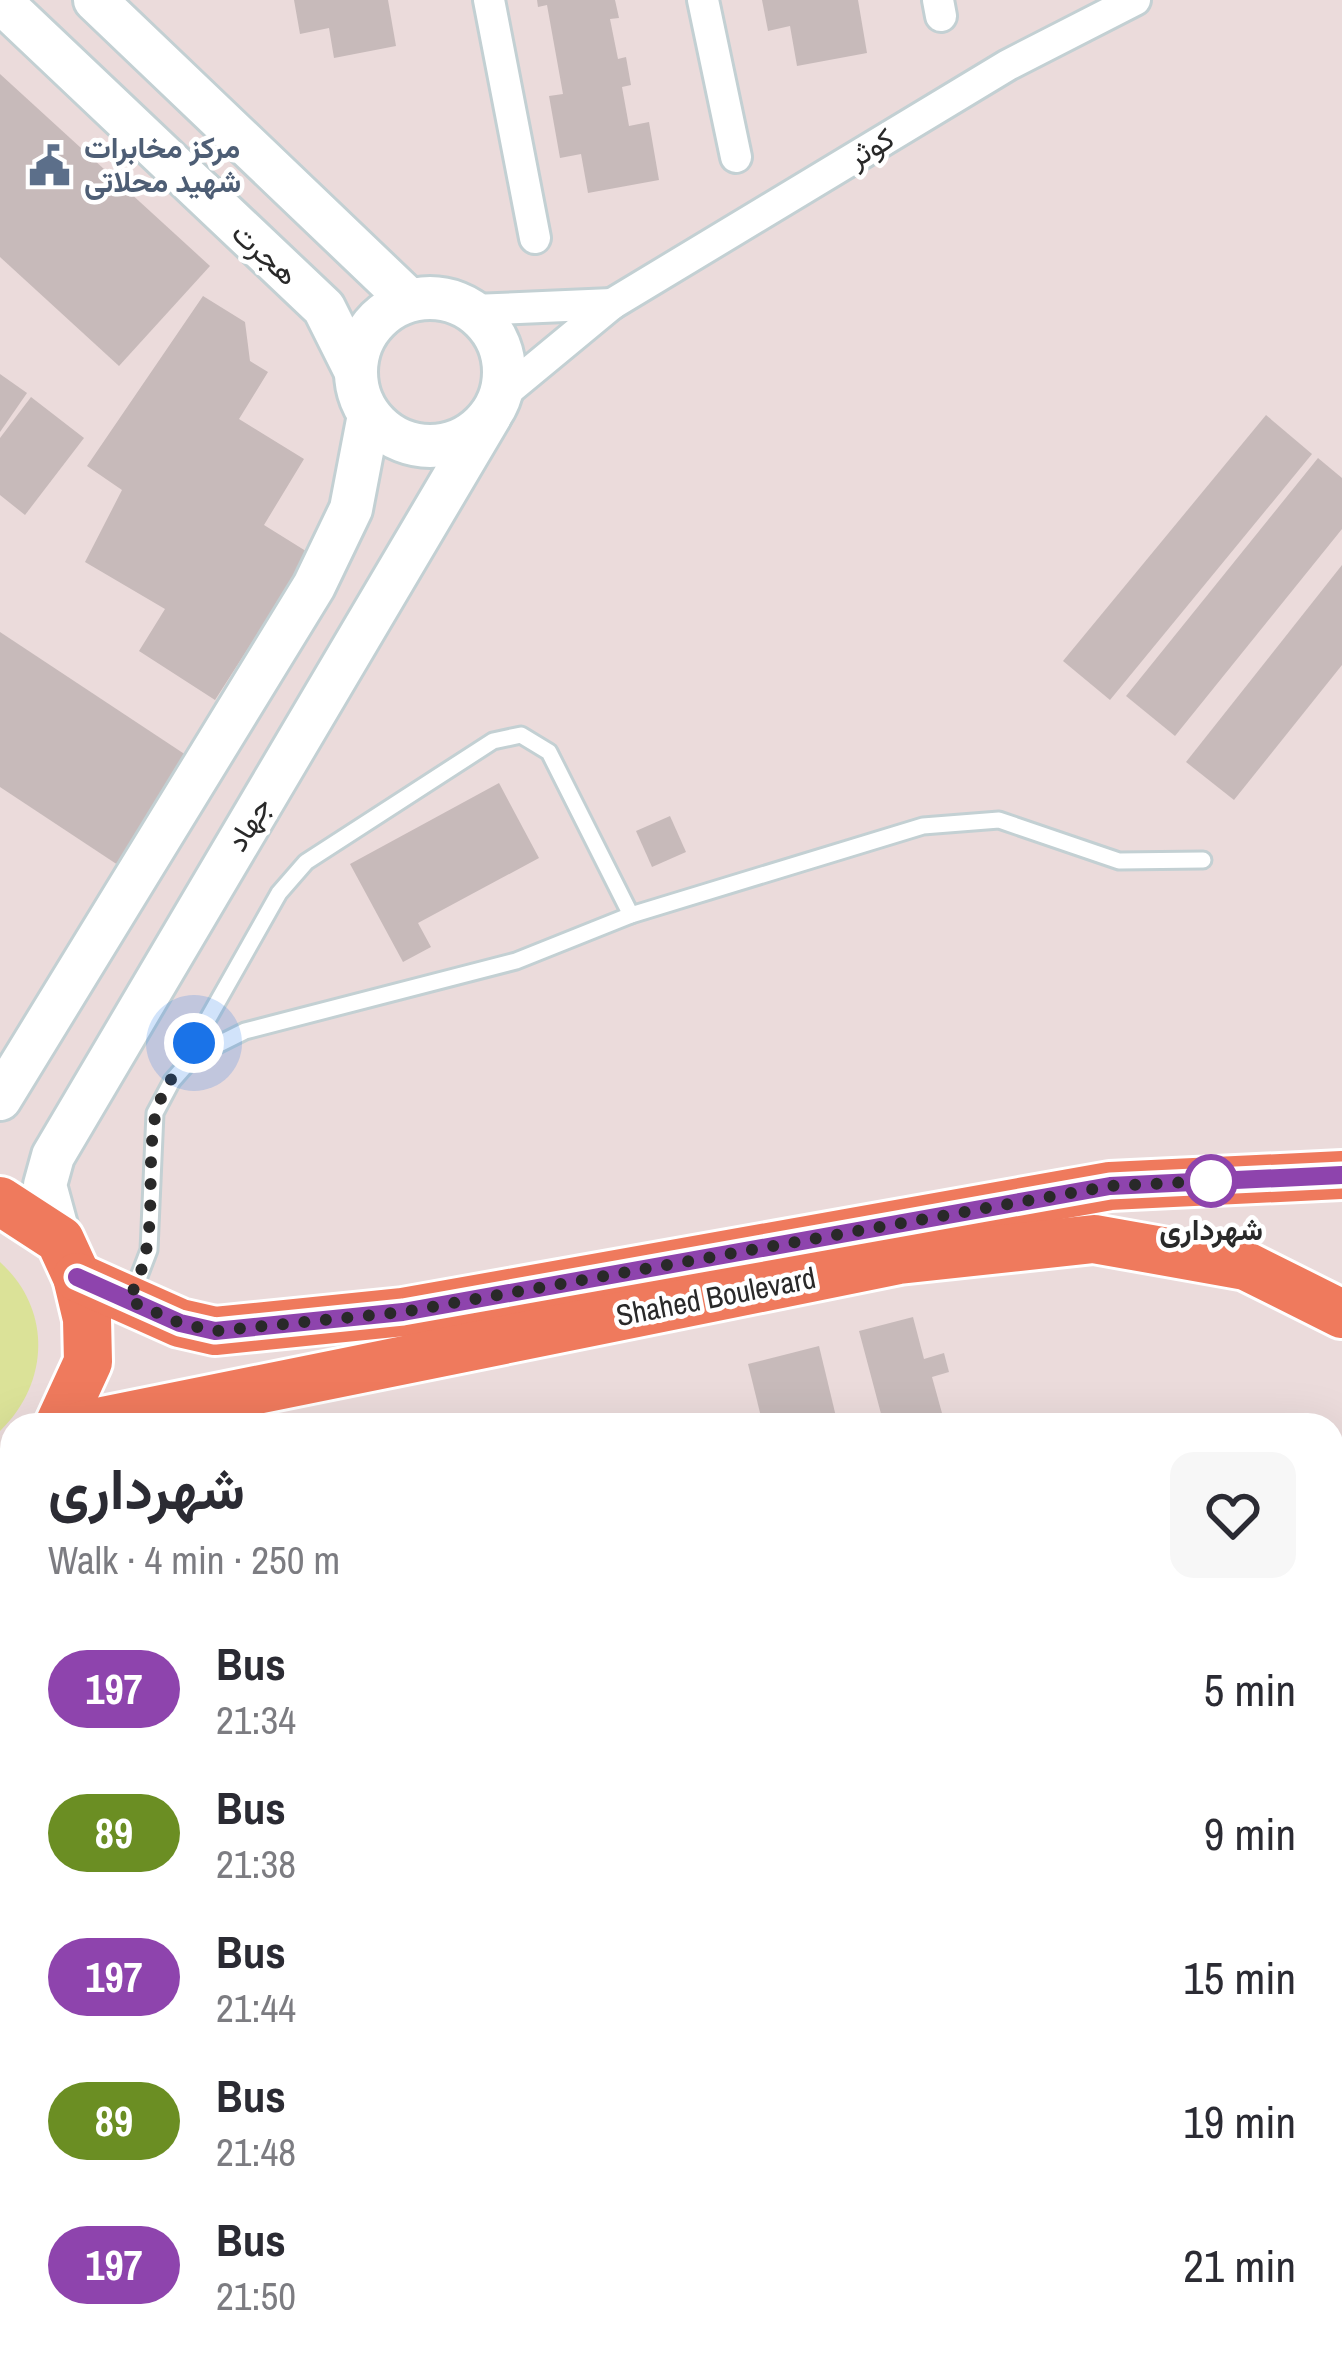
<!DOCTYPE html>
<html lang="en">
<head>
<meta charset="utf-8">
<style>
	body { margin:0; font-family:"Archivo Narrow",Vazirmatn,sans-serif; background:#f7f7f7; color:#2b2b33; height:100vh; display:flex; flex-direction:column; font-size:45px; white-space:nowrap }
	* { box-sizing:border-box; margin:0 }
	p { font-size:39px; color:#7c7c81 }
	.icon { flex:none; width:66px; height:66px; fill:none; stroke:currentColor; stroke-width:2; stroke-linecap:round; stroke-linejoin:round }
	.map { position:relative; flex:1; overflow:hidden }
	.sheet { position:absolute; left:0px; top:1413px; width:1344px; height:951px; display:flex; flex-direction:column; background:#fff; border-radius:36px 36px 0 0; box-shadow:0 12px 48px #0002 }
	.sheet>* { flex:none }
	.badge { padding:0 24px; border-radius:39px; font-size:42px; line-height:78px }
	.you { position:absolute; width:60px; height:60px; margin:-30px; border:9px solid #fff; border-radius:50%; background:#1a73e8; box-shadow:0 0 0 18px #1a73e833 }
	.map>.badge { position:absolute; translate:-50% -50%; box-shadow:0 0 0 6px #fff }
	.round { display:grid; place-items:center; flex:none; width:126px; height:126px; border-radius:24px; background:#f7f7f7 }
	.headline { display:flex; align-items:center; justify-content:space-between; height:204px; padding:0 48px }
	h1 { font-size:57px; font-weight:700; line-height:90px }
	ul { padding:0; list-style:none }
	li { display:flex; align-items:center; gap:36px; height:144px; padding:0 48px }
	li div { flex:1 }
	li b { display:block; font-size:45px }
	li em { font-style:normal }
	li .badge { min-width:132px; font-weight:700; text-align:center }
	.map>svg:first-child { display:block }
	.green { fill:#dbe298 }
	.building { fill:#c7baba }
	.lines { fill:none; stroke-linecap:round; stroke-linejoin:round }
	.lane-casing { stroke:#c3d0d3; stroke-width:21 }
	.street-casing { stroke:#c3d0d3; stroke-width:36 }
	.secondary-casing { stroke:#c3d0d3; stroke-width:48 }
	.primary-casing { stroke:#fff; stroke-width:54 }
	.lane { stroke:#fff; stroke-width:15 }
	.street { stroke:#fff; stroke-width:30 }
	.secondary { stroke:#fff; stroke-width:42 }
	.primary { stroke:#ef7a5d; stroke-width:48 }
	.line-casing { stroke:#fff; stroke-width:27 }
	.line { stroke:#8e44ad; stroke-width:18 }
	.walk { stroke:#292929; stroke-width:12; stroke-dasharray:0 21.6 }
	.stop-dot { fill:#fff; stroke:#8e44ad; stroke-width:6 }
	.labels { text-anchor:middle; stroke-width:9; stroke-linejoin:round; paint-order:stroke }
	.service-label { font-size:30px; font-weight:bold; fill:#4e5e75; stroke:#fff; text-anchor:start }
	.street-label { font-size:30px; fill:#292929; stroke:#fff }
	.stop-label { font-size:30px; font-weight:bold; fill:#292929; stroke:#fff }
</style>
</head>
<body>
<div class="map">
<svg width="1342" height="2363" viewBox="0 0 1342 2363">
	<rect width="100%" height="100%" fill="#ebdbdb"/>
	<path class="green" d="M 0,1262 C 53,1310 49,1384 0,1431 Z"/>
	<g class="building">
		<path d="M 294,0 L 388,0 L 396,46 L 334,58 L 329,28 L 300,34 Z"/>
		<path d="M 537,0 L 615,0 L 619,18 L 610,19 L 618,59 L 626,57 L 631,85 L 622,87 L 629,126 L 649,122 L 659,180 L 588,193 L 581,154 L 560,158 L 549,96 L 563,94 L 547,5 L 538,7 Z"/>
		<path d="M 762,0 L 858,0 L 867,53 L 797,66 L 790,26 L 768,31 Z"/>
		<path d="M 0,74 L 210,266 L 119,366 L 0,257 Z"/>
		<path d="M 203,296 L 245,322 L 250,361 L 268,372 L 239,419 L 304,459 L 264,525 L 309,553 L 215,700 L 139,651 L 165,609 L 85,562 L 122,490 L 87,466 Z"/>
		<path d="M 0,374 L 27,393 L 0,432 Z"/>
		<path d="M 31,397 L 84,438 L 25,515 L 0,495 L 0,438 Z"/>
		<path d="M 1266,415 L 1312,454 L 1110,700 L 1063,661 Z"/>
		<path d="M 1318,458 L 1342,478 L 1342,529 L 1175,736 L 1126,696 Z"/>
		<path d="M 1342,565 L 1342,665 L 1234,800 L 1186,762 Z"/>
		<path d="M 0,632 L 192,759 L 121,867 L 0,787 Z"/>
		<path d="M 499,783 L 539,858 L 418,923 L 431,947 L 403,962 L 350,864 Z"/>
		<path d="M 670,816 L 686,852 L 652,867 L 636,831 Z"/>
		<path d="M 913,1317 L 924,1359 L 944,1353 L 949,1372 L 932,1377 L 945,1424 L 884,1425 L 859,1331 Z"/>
		<path d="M 819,1346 L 838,1425 L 763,1425 L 748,1364 Z"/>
	</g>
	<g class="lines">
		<defs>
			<g id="lane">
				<path d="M 183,1063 L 279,893 L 306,862 L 493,741 L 521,735 L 549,752 L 631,915"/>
				<path d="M 133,1292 L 149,1250 L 155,1113 L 172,1081 L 193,1057 L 245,1031 L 516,961 L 631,915 L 923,826 L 999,820 L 1119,861 L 1203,860"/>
				<path d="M 417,2352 L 431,2363"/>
				<path d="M 947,2352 L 997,2363"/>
				<path d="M 598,2363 L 612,2352"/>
			</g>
			<g id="street">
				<path d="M 489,0 L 535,238"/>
				<path d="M 703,0 L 736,157"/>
				<path d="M 938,0 L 941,16"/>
				<path d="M 473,310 L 612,304"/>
				<path d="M 502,395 L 612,304 L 1008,65 L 1135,0"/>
			</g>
			<g id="secondary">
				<path d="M 95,0 L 409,300"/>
				<path d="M 0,1 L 324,308 L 355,370"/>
				<circle cx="430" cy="372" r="74"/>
				<path d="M 0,1099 L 314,586 L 351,509 L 369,415"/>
				<path d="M 60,1240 L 45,1185 L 53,1156 L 490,416"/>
			</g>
			<g id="primary">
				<path d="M 0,1201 L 60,1240 L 77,1277 L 87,1319 L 88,1362 L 59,1425"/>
				<path d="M 77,1277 L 180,1323 L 215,1331 L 403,1312 L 1110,1186 L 1342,1175"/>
				<path d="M 83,1425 L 899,1260 L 1094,1239 L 1246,1266 L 1342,1314"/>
				<path d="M 0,1478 L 12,1473"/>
			</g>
		</defs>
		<use href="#lane" class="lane-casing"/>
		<use href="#street" class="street-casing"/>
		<use href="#secondary" class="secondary-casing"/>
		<use href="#primary" class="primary-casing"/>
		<use href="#lane" class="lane"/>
		<use href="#street" class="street"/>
		<use href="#secondary" class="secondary"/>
		<use href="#primary" class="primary"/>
	</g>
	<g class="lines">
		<defs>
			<path id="line" d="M 77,1277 L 180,1323 L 215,1331 L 403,1312 L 1110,1186 L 1342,1175"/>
		</defs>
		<use href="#line" class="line-casing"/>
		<use href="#line" class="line"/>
		<path class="walk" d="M 194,1043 C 181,1065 159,1093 155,1117 C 144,1181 162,1242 128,1300 L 180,1323 L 215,1331 L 403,1312 L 1110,1186 L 1211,1181"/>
	</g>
	<defs>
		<symbol id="civic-bare" viewBox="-9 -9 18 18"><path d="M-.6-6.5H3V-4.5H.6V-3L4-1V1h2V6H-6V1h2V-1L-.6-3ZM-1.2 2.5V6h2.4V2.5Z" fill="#5c6f8a" stroke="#fff" stroke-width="2.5" paint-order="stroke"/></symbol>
	</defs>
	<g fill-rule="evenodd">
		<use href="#civic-bare" x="20" y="136" width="59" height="59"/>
	</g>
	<circle class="stop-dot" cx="1211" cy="1181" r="24"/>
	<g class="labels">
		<g class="service-label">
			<text x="84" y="158">مرکز مخابرات<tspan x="84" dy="34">شهید محلاتی</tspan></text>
		</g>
		<g class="street-label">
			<text transform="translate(871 148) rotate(-31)" y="10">کوثر</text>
			<text transform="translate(265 254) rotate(42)" y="10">هجرت</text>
			<text transform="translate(249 824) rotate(-59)" y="10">جهاد</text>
			<text transform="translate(716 1297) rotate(-11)" y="10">Shahed Boulevard</text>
		</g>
		<g class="stop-label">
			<text x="1211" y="1240">شهرداری</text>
		</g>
	</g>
</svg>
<div class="you" style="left:194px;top:1043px"></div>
<section class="sheet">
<div class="headline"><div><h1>شهرداری</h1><p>Walk · 4 min · 250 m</p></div><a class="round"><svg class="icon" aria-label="heart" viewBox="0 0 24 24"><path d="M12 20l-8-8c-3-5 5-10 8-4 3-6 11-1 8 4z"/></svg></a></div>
<ul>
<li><span class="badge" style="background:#8e44ad;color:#fff">197</span><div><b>Bus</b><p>21:34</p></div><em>5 min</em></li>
<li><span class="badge" style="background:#6b8e23;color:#fff">89</span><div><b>Bus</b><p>21:38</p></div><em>9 min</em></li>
<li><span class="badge" style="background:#8e44ad;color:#fff">197</span><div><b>Bus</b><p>21:44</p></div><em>15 min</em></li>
<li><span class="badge" style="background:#6b8e23;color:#fff">89</span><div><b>Bus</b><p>21:48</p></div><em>19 min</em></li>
<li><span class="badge" style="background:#8e44ad;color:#fff">197</span><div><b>Bus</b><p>21:50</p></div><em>21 min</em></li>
</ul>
</section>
</div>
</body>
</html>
